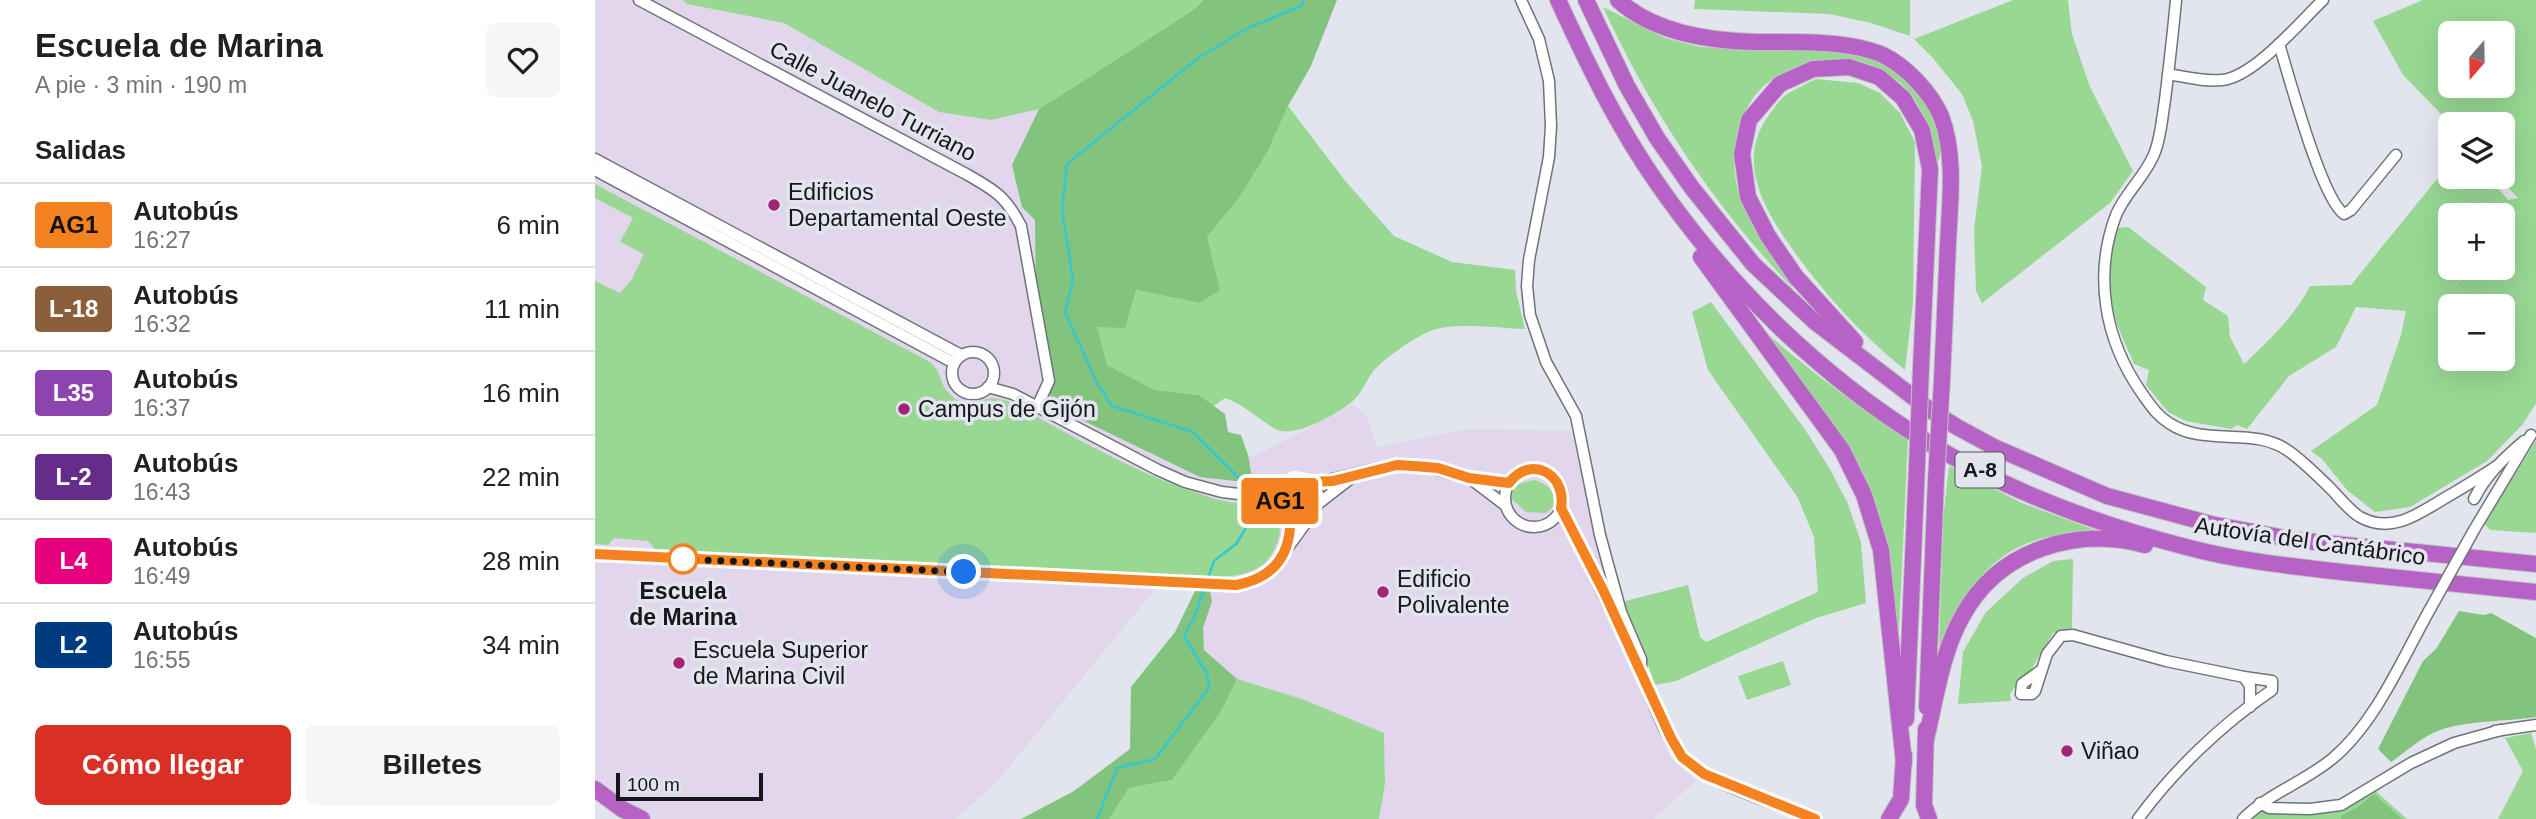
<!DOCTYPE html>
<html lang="es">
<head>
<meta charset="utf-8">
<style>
	body { margin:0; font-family:Helvetica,sans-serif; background:#f6f6f6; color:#202124; height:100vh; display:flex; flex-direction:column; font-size:26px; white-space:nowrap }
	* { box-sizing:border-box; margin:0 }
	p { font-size:23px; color:#757577 }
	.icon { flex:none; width:38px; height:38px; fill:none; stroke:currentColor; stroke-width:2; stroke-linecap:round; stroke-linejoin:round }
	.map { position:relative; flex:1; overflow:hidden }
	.panel { display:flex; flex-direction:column; background:#fff; width:595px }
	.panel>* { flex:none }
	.badge { padding:0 14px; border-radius:5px; font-size:24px; line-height:46px }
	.needle { width:46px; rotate:200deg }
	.controls { position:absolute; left:1843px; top:21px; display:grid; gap:14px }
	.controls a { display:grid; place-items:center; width:77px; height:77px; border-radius:10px; background:#fff; box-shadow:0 7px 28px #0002; font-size:35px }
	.scale { position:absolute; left:21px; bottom:18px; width:147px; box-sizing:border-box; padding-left:7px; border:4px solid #16171a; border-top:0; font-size:19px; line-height:24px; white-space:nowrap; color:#16171a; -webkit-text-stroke:5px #e2e5ed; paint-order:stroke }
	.you { position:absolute; width:35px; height:35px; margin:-18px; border:5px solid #fff; border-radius:50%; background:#1a73e8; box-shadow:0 0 0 10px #1a73e833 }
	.map>.badge { position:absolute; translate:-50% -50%; box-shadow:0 0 0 4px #fff }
	h2 { padding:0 35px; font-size:26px; line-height:63px }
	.round { display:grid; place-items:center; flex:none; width:74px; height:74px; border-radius:10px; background:#f6f6f6 }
	.headline { display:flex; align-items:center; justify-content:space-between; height:119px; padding:0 35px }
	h1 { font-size:33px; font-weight:600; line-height:52px }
	.cta { display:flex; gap:14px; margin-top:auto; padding:14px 35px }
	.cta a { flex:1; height:80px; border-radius:10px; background:#d93025; color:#fff; font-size:28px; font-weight:600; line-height:80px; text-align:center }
	.cta a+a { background:#f6f6f6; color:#202124 }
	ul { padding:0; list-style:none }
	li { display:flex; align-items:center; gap:21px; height:84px; padding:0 35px; border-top:2px solid #e0e0e0 }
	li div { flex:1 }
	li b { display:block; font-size:26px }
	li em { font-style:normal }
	li .badge { min-width:77px; font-weight:700; text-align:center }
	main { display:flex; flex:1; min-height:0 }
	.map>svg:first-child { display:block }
	.education { fill:#e1d6eb }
	.green { fill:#98d893; fill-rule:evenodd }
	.forest { fill:#82c47e }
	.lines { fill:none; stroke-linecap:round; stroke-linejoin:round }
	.stream { stroke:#35c8d1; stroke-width:2.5 }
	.minor-casing { stroke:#70737a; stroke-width:13 }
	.highway-casing { stroke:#c2c3c3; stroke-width:18 }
	.minor { stroke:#fff; stroke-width:10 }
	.highway { stroke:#b762c6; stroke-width:16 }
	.minor-bridge-casing { stroke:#70737a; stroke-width:13; stroke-linecap:butt }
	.highway-bridge-casing { stroke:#c2c3c3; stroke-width:18; stroke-linecap:butt }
	.minor-bridge { stroke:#fff; stroke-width:10 }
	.highway-bridge { stroke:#b762c6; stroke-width:16 }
	.line-casing { stroke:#fff; stroke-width:16 }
	.line { stroke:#f58220; stroke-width:10 }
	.walk { stroke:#16171a; stroke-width:7; stroke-dasharray:0 12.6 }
	.poi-dot { fill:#a32477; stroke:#e2e5ed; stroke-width:2.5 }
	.stop-dot { fill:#fff; stroke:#f58220; stroke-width:3.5 }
	.labels { text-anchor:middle; stroke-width:7; stroke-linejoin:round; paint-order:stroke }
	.shield { fill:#e2e5ed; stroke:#535559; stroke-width:2 }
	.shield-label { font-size:21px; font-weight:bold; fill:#16171a }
	.street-label { font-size:23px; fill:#16171a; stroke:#e2e5ed }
	.poi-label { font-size:23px; fill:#16171a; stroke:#e2e5ed; text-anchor:start }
	.stop-label { font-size:23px; font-weight:bold; fill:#16171a; stroke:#e2e5ed }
</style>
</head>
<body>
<main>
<section class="panel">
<div class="headline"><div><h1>Escuela de Marina</h1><p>A pie · 3 min · 190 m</p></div><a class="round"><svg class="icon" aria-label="heart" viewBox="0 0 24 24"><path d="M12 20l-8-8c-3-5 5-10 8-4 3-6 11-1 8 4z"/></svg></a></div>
<h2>Salidas</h2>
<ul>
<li><span class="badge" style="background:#f58220;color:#111">AG1</span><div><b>Autobús</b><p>16:27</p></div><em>6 min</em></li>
<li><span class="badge" style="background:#8b5e3c;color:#fff">L-18</span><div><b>Autobús</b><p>16:32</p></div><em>11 min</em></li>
<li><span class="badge" style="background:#8e44ad;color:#fff">L35</span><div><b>Autobús</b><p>16:37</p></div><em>16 min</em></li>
<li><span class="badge" style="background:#652d89;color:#fff">L-2</span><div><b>Autobús</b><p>16:43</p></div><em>22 min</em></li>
<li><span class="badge" style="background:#e6007e;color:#fff">L4</span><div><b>Autobús</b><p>16:49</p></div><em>28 min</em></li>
<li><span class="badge" style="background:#003b80;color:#fff">L2</span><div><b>Autobús</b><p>16:55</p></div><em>34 min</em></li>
</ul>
<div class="cta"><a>Cómo llegar</a><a>Billetes</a></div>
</section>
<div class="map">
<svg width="1941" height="819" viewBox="0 0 1941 819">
	<rect width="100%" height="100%" fill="#e2e5ed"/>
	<path class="education" d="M 0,0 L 88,0 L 92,4 L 189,23 L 344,112 L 396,120 L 444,109 L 469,271 L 610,437 L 658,457 L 758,405 L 770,413 L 782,447 L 871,429 L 976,431 L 1029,656 L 1076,758 L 1101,781 L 1058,819 L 784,819 L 790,783 L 789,733 L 707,699 L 622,673 L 591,643 L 610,591 L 562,587 L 400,784 L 360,819 L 47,819 L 0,789 Z"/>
	<g class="green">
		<path d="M 88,0 L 608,0 L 602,7 L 572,27 L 444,109 L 396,120 L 344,112 L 189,23 L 92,4 Z"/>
		<path d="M 1100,0 L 1315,0 L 1315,36 L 1276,23 L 1234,14 L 1099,9 Z"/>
		<path d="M 1418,0 L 1473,0 L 1477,34 L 1495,87 L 1538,171 L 1515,203 L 1387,303 L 1381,291 L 1379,229 L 1387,166 L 1378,121 L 1367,94 L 1337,57 L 1319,39 Z"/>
		<path d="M 1828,0 L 1941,0 L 1941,403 L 1928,424 L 1892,461 L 1815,507 L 1780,512 L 1752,490 L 1727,459 L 1716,451 L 1782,405 L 1806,335 L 1811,311 L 1761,307 L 1741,347 L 1694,376 L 1652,429 L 1642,425 L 1636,429 L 1591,421 L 1573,412 L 1551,385 L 1554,370 L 1539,364 C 1533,349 1524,333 1520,317 C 1514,294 1513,250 1522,228 L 1533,227 L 1611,287 L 1608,300 L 1633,316 L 1635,337 L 1649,364 C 1674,340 1700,316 1715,286 L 1756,285 L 1855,163 L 1855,177 L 1894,177 L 1913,200 L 1923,198 L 1903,177 L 1908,177 L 1908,124 L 1856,124 L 1808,75 L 1778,21 ZM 1855,33 L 1908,33 L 1908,86 L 1855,86 ZM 1855,215 L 1908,215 L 1908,268 L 1873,268 L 1858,290 L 1871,268 L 1855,268 ZM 1855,306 L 1908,306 L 1908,359 L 1855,359 Z"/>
		<path d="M 1008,7 L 1070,38 L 1105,47 L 1253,51 C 1297,64 1323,81 1340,125 C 1345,137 1348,150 1343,162 C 1336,154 1338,142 1335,132 C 1330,115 1318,93 1304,82 C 1279,63 1256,69 1227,72 C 1216,72 1200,71 1189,74 C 1148,87 1131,151 1143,189 C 1154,222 1178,252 1197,281 L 1197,287 C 1118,205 1056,111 1008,7 Z"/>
		<path d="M 1221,79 L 1263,83 L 1285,93 L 1305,113 L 1320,142 L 1318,303 L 1310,370 C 1265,333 1232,297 1198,250 C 1171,212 1141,163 1172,118 C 1177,111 1182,103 1188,97 C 1197,90 1210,85 1221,79 Z"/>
		<path d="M 693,106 L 752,183 L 799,236 L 857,262 L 920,270 L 921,291 L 930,329 C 904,328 856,321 833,332 C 816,340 794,355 780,369 C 772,378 768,391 759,400 C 745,413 705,435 686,431 C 673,428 650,404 630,398 L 619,406 L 604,395 L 560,390 L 512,365 L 501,327 L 530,327 L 540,290 L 604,303 L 612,237 L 644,198 L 673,151 Z"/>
		<path d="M 0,184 L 335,362 C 347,373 344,381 352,391 C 367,409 375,401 393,399 C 398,398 404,399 410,400 C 468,430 535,471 597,491 C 609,495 621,500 633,502 C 649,504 666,499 678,512 C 684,519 686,529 684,537 C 673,581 632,576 596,579 L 61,550 L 53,541 L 19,538 L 13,545 L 0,544 L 0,281 L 25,293 L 37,279 L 49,254 L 25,242 L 38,218 L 0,198 Z"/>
		<path d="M 1116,302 L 1211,431 L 1235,469 L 1253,504 L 1266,542 L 1271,603 L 1221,618 L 1081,681 L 1060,685 L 1041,631 L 1027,602 L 1093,585 L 1105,637 L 1111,642 L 1223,592 L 1219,537 L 1203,498 L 1113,370 L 1097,312 Z"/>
		<path d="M 1161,324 C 1209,366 1258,404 1313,438 L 1303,652 L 1267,479 Z"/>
		<path d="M 1941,441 L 1941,533 L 1895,530 L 1889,523 Z"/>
		<path d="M 1354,466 L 1427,503 L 1508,533 C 1489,534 1467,533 1448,538 C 1391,553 1365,599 1344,649 L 1348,520 Z"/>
		<path d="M 939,480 C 953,484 963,492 958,507 L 951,513 L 931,512 L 917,499 L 917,492 L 922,484 Z"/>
		<circle cx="705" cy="499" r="10"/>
		<path d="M 1478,559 L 1477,629 L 1458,633 L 1436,670 L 1427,677 L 1415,694 L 1416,701 L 1363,704 L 1368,652 L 1391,612 L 1428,578 L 1458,561 Z"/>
		<path d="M 1188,661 L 1196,685 L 1152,700 L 1143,676 Z"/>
		<path d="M 642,679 L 707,699 L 789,733 L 790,783 L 784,819 L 514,819 L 534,788 L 577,780 L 627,710 Z"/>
		<path d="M 1936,733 L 1941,749 L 1941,819 L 1903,819 L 1928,771 L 1910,738 Z"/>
		<path d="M 1776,787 L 1812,819 L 1648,819 L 1665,803 L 1746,805 Z"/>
	</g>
	<g class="forest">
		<path d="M 608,0 L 742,0 L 716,66 L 693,106 L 673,151 L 644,198 L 612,237 L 625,290 L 604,303 L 541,290 L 530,328 L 502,327 L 512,365 L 560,390 L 604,395 L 630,414 L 633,432 L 646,435 L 653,455 L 658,483 L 605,477 L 456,405 L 454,381 L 441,306 L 440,220 L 427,207 L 417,165 L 444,109 L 572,27 L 602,7 Z"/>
		<path d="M 601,589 L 615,591 L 617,601 L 608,628 L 609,650 L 642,679 L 627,710 L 577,780 L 534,788 L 514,819 L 426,819 L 479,791 L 535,749 L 536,687 L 580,632 Z"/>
		<path d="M 1864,611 L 1889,615 L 1896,613 L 1941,638 L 1941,717 C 1910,722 1878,720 1848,729 C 1830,734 1812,751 1796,762 L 1783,749 L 1828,661 L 1841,649 Z"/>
		<path d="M 1779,794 L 1807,819 L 1746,819 L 1746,816 L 1763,807 Z"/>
	</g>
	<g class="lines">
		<g class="stream">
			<path d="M 650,492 L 642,476 L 598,432 L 517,406 L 501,381 L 470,312 L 478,280 L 467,209 L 472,164 L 603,58 L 653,28 L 706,6 L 709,0"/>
			<path d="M 612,581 L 619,561 L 641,544 L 651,528 L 652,498"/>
			<path d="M 502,819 L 522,768 L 560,759 L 614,688 L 612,674 L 589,636 L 599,618 L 610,587"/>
		</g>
		<defs>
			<g id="minor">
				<path d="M 44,0 L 373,175 C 401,191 411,197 426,226 L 454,381 L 442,407"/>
				<path d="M 926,0 L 944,39 L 954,81 L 956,126 L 954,157 L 934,260 L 932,286 L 935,315 L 951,362 L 981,416 L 1005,535 L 1026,612 L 1046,659 L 1046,674"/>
				<path d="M 1581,0 C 1578,33 1574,67 1570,100 C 1567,118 1566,136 1560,152 C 1551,176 1530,193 1521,215 C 1498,276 1510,340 1546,392 C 1554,403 1561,415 1574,423 C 1611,448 1659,425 1695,452 C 1711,464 1724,477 1738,491 C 1746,500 1755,511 1765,517 C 1799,536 1828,510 1857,494 C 1872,485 1887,476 1902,466"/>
				<path d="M 1684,44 C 1694,76 1726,198 1749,214 L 1756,210 L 1801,155"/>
				<path d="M 1573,74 C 1591,77 1609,82 1627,80 C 1659,77 1705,22 1728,0"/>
				<path d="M 0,159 L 366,355"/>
				<path d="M 0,170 L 359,363"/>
				<circle cx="378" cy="373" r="21"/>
				<path d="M 393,387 L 418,394 L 563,470 L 590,482 L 627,492 L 661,496 L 677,501 L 687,508"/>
				<circle cx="939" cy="498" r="29"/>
				<path d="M 877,480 L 910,505"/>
				<path d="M 716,482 C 746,480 772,469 801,465 C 829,462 850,474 876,478 C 888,481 901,481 914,483"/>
				<path d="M 1879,499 C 1891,475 1909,458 1929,441"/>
				<path d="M 724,503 L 755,479"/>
				<path d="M 966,508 L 1026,631"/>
				<path d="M 1879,530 L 1936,435"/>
				<path d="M 692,547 L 695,528 L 693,515"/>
				<path d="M 0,554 L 641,585 L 657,582 L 675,572 L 721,509 L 724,496 L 716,482 C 702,476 690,480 685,495 L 687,508 L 700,518 L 714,516"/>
				<path d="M 1043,668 C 1056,695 1069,737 1089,759 C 1112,783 1187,806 1220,819"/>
				<path d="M 1445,671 L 1427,684 L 1426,694 L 1437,694 L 1440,691 L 1452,654 L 1466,636 L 1478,635 L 1571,661 L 1649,677"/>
				<path d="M 1900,731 L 1941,725"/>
				<path d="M 1665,803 L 1674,808 L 1715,809 L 1746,805 L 1816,763 L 1859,743 L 1906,730"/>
				<path d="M 1543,819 C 1579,770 1627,724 1677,690 L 1677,681 L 1649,677 L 1655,686 L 1655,707"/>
				<path d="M 1648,819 C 1673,794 1709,782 1737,759 C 1780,724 1807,659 1834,611"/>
			</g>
			<g id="highway">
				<path d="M 963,0 C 992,63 1022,126 1062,183 C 1132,284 1224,375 1329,440 C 1410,490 1503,525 1595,548 C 1644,561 1696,566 1746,572 C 1811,579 1876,585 1941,592"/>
				<path d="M 991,0 L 1032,86 L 1062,138 L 1097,188 L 1158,264 L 1220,322 L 1335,410 L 1362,427 L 1399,447 L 1512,496 L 1616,524 L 1700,540 L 1941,564"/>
				<path d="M 1023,0 C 1059,33 1115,41 1162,42 C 1199,42 1254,40 1288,55 C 1311,66 1336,93 1346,116 C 1361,155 1355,202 1353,243 C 1351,289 1349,335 1347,381"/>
				<path d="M 1106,257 L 1247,450 L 1269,495 L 1286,550 L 1309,763"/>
				<path d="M 1260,342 L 1201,277 L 1173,236 L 1153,197 L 1147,154 L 1154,120 L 1185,84 L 1218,69 L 1254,67 L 1284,77 L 1308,98 L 1327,130 L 1335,169 L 1326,368"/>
				<path d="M 1332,707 L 1341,479"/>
				<path d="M 1311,719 L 1322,466"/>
				<path d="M 1331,729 L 1329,805 L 1334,819"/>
				<path d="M 1331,739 C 1341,698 1347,651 1368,615 C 1404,550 1481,526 1550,545"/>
				<path d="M 0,789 L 27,809 L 47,819"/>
				<path d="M 1294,819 L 1306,799 L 1309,755"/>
			</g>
		</defs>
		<use href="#minor" class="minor-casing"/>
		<use href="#highway" class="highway-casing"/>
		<use href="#minor" class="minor"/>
		<use href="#highway" class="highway"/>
		<defs>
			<path id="minor-bridge" d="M 1834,611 L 1879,530"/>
			<g id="highway-bridge">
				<path d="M 1322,466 L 1326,368"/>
				<path d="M 1341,479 L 1347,381"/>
			</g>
		</defs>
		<use href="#minor-bridge" class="minor-bridge-casing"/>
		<use href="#highway-bridge" class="highway-bridge-casing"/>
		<use href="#minor-bridge" class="minor-bridge"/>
		<use href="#highway-bridge" class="highway-bridge"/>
	</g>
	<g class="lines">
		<defs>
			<path id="line" d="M 0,554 L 641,585 C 669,580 689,565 694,536 C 695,530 696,520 693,514 C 689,507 683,504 685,494 C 686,486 693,482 699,479 L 716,482 L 738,481 L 802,465 L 819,466 L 843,468 L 874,478 L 914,483 C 936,454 972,474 966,508 L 1009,592 L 1076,738 L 1087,757 L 1109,774 L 1220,819"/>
		</defs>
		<use href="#line" class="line-casing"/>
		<use href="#line" class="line"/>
		<path class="walk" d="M 88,559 L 369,572"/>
	</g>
	<g class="poi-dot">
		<circle cx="179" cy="205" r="7"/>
		<circle cx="309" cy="409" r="7"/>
		<circle cx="788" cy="592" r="7"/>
		<circle cx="84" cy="663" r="7"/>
		<circle cx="1472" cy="751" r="7"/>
	</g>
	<circle class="stop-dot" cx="88" cy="559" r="14"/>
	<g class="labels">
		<rect class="shield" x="1360.5" y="452.5" width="49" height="35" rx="5"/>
		<g class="shield-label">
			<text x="1385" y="477">A-8</text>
		</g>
		<g class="street-label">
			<text transform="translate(278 101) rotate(28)" y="8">Calle Juanelo Turriano</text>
			<text transform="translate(1715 541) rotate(8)" y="8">Autovía del Cantábrico</text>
		</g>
		<g class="poi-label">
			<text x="193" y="200">Edificios<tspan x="193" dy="26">Departamental Oeste</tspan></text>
			<text x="323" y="417">Campus de Gijón</text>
			<text x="802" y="587">Edificio<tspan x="802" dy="26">Polivalente</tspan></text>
			<text x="98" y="658">Escuela Superior<tspan x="98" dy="26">de Marina Civil</tspan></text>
			<text x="1486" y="759">Viñao</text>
		</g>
		<g class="stop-label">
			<text x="88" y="599">Escuela<tspan x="88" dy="26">de Marina</tspan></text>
		</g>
	</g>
</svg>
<div class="controls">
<a><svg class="needle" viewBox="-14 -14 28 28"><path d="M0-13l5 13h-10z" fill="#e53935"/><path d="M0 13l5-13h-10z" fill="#757577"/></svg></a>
<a><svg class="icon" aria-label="layers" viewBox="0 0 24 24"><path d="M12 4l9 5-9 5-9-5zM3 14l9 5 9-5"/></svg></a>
<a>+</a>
<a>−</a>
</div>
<div class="scale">100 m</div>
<div class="you" style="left:369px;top:572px"></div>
<b class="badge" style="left:685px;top:501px;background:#f58220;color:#111">AG1</b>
</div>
</main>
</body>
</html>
